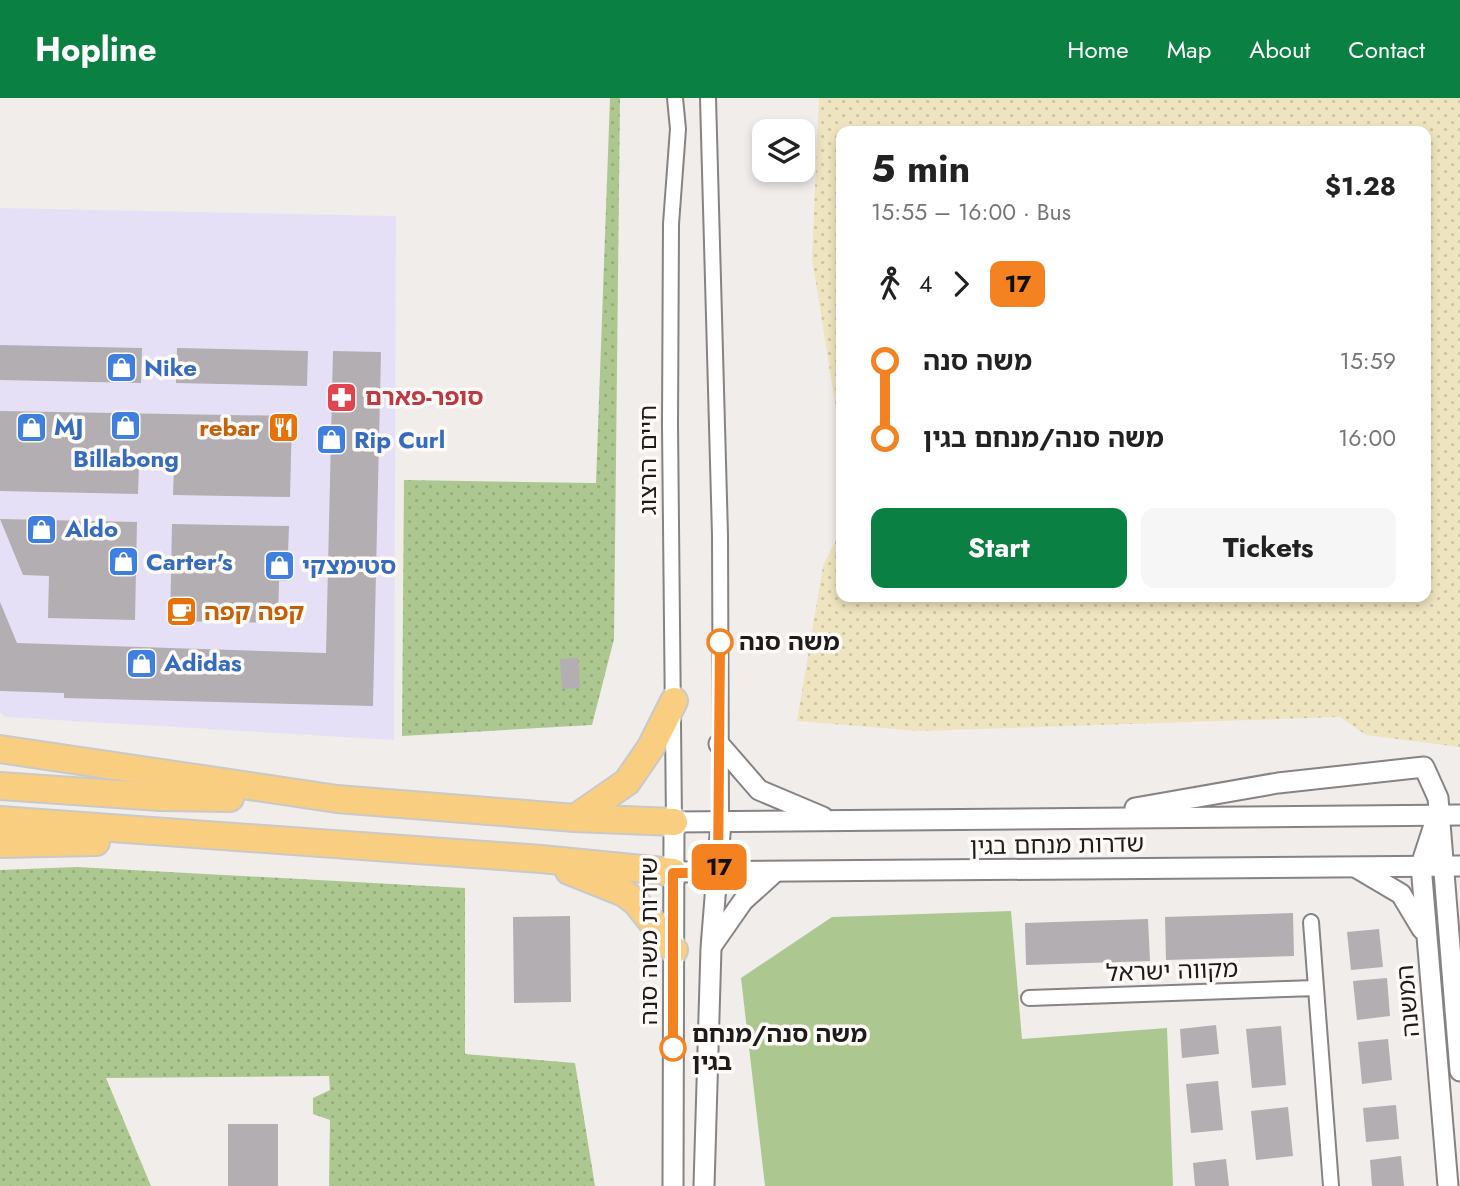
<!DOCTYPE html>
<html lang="en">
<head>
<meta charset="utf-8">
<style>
	body { margin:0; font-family:Jost,"Noto Sans Hebrew",sans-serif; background:#f6f6f6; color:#222; height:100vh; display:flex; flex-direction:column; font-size:26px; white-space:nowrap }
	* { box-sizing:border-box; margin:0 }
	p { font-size:23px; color:#767676 }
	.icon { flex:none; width:38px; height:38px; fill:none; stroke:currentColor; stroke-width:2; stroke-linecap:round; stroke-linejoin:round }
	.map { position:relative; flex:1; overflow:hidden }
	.side { position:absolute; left:836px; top:28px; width:595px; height:476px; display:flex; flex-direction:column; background:#fff; border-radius:14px; box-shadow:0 4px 10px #0003 }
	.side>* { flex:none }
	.badge { padding:0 14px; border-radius:10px; font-size:24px; line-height:46px }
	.tools { position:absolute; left:752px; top:21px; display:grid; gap:14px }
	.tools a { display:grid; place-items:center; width:63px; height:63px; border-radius:14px; background:#fff; box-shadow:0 4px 10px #0003; font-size:35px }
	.map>.badge { position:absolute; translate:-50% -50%; box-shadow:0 0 0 4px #fff }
	.legs { display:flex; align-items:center; gap:10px; height:77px; padding:0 35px; font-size:23px }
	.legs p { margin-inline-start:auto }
	.summary { display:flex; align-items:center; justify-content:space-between; height:119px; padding:0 35px }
	h1 { font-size:38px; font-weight:700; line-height:52px }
	.action { display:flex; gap:14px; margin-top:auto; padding:14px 35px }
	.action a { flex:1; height:80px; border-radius:14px; background:#0b8043; color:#fff; font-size:28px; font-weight:700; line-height:80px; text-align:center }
	.action a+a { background:#f6f6f6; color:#222 }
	ul { padding:0 35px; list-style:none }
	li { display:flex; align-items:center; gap:24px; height:77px; font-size:26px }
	li i { display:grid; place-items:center; width:10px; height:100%; margin:0 9px; background:currentColor }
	li i::after { content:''; width:18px; height:18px; margin:-9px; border:5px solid; border-radius:50%; background:#fff }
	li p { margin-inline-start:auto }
	li:first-child i { background:linear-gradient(#0000 50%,currentColor 0) }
	li:last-child i { background:linear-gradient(currentColor 50%,#0000 0) }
	header { display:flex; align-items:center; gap:42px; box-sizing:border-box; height:98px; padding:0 35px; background:#0b8043; color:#fff }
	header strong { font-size:33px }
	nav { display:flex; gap:38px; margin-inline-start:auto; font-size:24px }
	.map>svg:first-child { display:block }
	.commercial { fill:#e6e0f6 }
	.grass { fill:url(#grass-dots) }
	.sand { fill:url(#sand-dots) }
	.garden { fill:#acc890 }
	.building { fill:#b2aeb1 }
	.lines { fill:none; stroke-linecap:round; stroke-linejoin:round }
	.street-casing { stroke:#878382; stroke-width:18 }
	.secondary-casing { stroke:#878382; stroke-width:23 }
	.highway-casing { stroke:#c9c9c8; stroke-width:30 }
	.street { stroke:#fff; stroke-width:14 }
	.secondary { stroke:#fff; stroke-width:19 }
	.highway { stroke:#face81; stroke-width:26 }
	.line-1-casing { stroke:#fff; stroke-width:16 }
	.line-1 { stroke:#f58220; stroke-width:10 }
	.stop-1-dot { fill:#fff; stroke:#f58220; stroke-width:3.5 }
	.labels { text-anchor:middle; stroke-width:7; stroke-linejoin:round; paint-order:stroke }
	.shop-label { font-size:24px; font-weight:bold; fill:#366cbe; stroke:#fefaf8; text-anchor:start }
	.health-label { font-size:24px; font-weight:bold; fill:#be3a42; stroke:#fefaf8; text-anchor:start }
	.food-label { font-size:24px; font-weight:bold; fill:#c56008; stroke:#fefaf8; text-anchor:end }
	.street-label { font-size:24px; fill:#1d1c1b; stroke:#fefaf8 }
	.stop-label { font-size:24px; font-weight:bold; fill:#1d1c1b; stroke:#fefaf8; text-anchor:start }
</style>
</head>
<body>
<header>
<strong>Hopline</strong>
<nav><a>Home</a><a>Map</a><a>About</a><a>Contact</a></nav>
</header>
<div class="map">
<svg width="1460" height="1088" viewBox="0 0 1460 1088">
	<defs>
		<pattern id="grass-dots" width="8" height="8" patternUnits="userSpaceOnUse" patternTransform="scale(1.75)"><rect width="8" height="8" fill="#acc890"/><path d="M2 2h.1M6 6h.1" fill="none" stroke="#94ab7c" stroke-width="1.8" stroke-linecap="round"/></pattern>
		<pattern id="sand-dots" width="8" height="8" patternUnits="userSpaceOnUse" patternTransform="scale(1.75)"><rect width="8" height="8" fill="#eee4bf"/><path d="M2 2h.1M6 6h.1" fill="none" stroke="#ccc3a4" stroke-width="1.8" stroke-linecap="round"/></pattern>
	</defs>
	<rect width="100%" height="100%" fill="#f1edeb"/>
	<path class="commercial" d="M 0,110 L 396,118 L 394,642 L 5,619 L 0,615 Z"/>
	<g class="grass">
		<path d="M 610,0 L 620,0 L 614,541 L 592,627 L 402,638 L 404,382 L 596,385 Z"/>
		<path d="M 77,769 L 465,790 L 465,956 L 575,965 L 595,1088 L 329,1088 L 330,1022 L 313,1016 L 313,1000 L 330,992 L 329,978 L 106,980 L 151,1088 L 0,1088 L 0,772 Z"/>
	</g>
	<path class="sand" d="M 819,0 L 1460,0 L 1460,649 L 1366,637 L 1340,619 L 919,633 L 797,623 L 823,468 L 842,430 L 842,499 L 1426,499 L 1426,33 L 842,33 L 842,348 L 812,160 Z"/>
	<path class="garden" d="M 1011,813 L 1022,941 L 1167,930 L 1173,1088 L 765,1088 L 741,880 L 832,819 Z"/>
	<g class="building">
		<path d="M 0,247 L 142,250 L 141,285 L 0,282 Z"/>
		<path d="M 177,250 L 308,253 L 307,288 L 176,285 Z"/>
		<path d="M 333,253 L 381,254 L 373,608 L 64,600 L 64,595 L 0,593 L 0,504 L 17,545 L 326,555 Z"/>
		<path d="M 0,313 L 292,318 L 290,399 L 173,397 L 174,369 L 139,368 L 138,396 L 0,393 Z"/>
		<path d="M 0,421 L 137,424 L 135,522 L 48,520 L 49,478 L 23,477 Z"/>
		<path d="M 172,426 L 289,428 L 287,483 L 279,483 L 278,525 L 170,523 Z"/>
		<path d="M 578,560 L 580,590 L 562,591 L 560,561 Z"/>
		<path d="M 1293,815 L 1294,858 L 1166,862 L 1165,819 Z"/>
		<path d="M 570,818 L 571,904 L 514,905 L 513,819 Z"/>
		<path d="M 1148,821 L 1150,863 L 1026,867 L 1025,825 Z"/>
		<path d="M 1379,831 L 1383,869 L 1351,872 L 1347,834 Z"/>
		<path d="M 1387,880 L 1390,918 L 1357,922 L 1353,883 Z"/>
		<path d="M 1216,927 L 1219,956 L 1182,960 L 1180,931 Z"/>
		<path d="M 1281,928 L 1286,987 L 1252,990 L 1246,931 Z"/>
		<path d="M 1388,941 L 1392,982 L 1362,986 L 1358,944 Z"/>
		<path d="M 1218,983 L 1223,1032 L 1191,1035 L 1186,986 Z"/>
		<path d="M 1396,1007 L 1399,1041 L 1366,1044 L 1363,1010 Z"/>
		<path d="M 1288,1009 L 1293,1058 L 1256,1062 L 1251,1013 Z"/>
		<rect x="228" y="1026" width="50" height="62"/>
		<path d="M 1401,1058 L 1404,1088 L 1372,1088 L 1370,1062 Z"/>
		<path d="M 1226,1061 L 1229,1088 L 1195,1088 L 1193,1065 Z"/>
	</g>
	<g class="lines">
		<defs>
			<g id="street">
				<path d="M 708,0 L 720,437 L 721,724"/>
				<path d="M 674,724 L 670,327 L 671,126 L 678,31 L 675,0"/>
				<path d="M 1311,824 L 1316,890"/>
				<path d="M 1029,900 L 1316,890 L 1331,1088"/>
			</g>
			<g id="secondary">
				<path d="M 719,646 L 759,692 L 823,719"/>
				<path d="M 1135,710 L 1278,685 L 1424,669 L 1438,700 L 1460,973"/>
				<path d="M 1436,721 L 1421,767 L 1448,1088"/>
				<path d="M 1357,770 L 1401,796 L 1422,831"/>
				<path d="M 673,774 L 1460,768"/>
				<path d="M 713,846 L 743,803 L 774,775"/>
				<path d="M 673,1088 L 674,724 L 1460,717"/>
				<path d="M 704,1088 L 711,850 L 721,724"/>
			</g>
			<g id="highway">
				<path d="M 0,651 L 337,701 L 575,720 L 674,724"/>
				<path d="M 0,688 L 160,699 L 230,700"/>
				<path d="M 575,720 L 627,684 L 651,649 L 674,603"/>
				<path d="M 0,722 L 541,761 L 673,774"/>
				<path d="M 0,746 L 96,744"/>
				<path d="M 569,773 L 624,795 L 636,804 L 674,852"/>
			</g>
		</defs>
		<use href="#street" class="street-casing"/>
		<use href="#secondary" class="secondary-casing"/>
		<use href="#highway" class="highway-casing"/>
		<use href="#street" class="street"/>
		<use href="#secondary" class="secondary"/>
		<use href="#highway" class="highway"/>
	</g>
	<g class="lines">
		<defs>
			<path id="line-1" d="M 673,950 L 673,775 L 718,775 L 720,544"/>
		</defs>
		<use href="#line-1" class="line-1-casing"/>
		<use href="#line-1" class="line-1"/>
	</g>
	<defs>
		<symbol id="shop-square" viewBox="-11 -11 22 22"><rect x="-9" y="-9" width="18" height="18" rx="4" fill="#3f7fe0" stroke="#fefaf8"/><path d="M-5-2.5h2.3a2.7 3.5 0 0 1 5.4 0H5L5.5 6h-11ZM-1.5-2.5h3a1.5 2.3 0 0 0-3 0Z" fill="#fff"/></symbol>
		<symbol id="pharmacy-square" viewBox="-11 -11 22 22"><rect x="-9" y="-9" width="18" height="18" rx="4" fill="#e0444e" stroke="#fefaf8"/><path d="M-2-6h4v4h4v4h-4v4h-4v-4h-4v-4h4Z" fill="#fff"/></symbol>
		<symbol id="restaurant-square" viewBox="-11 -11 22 22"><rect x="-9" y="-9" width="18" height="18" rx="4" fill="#e8710a" stroke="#fefaf8"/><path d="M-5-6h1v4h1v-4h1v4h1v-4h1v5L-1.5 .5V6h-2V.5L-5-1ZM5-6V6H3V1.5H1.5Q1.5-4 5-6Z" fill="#fff"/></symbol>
		<symbol id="cafe-square" viewBox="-11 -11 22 22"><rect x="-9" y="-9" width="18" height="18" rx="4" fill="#e8710a" stroke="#fefaf8"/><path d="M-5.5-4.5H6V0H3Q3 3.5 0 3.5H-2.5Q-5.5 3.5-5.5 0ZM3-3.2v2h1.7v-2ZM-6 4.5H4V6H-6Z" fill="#fff"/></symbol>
	</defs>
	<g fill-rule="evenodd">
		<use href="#shop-square" x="104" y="252" width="35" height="35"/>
		<use href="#pharmacy-square" x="324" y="282" width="35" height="35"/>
		<use href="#shop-square" x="108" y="310" width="35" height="35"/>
		<use href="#shop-square" x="14" y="312" width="35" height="35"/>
		<use href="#restaurant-square" x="266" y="312" width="35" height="35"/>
		<use href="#shop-square" x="314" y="324" width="35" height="35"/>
		<use href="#shop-square" x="24" y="414" width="35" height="35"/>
		<use href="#shop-square" x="106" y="446" width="35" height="35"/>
		<use href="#shop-square" x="262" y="450" width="35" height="35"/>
		<use href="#cafe-square" x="164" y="496" width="35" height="35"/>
		<use href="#shop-square" x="124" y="548" width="35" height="35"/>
	</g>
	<g class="stop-1-dot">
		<circle cx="720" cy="544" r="12"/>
		<circle cx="673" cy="950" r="12"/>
	</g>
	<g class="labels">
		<g class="shop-label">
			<text x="144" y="278">Nike</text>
			<text x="54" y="337">MJ</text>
			<text x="354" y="350">Rip Curl</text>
			<text x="126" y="369" text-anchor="middle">Billabong</text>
			<text x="65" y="439">Aldo</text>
			<text x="146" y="472">Carter's</text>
			<text x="302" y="476">סטימצקי</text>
			<text x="164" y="573">Adidas</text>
		</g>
		<g class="health-label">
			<text x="365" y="307">סופר-פארם</text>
		</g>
		<g class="food-label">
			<text x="260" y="338">rebar</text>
			<text x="204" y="522" text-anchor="start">קפה קפה</text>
		</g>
		<g class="street-label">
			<text transform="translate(648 362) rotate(-90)" y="8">חיים הרצוג</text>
			<text transform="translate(1057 747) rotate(-1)" y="8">שדרות מנחם בגין</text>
			<text transform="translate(649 843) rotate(-90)" y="8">שדרות משה סנה</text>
			<text transform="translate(1172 873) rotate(-2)" y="8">מקווה ישראל</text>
			<text transform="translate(1408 903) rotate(-95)" y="8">המשנה</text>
		</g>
		<g class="stop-label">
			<text x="739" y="552">משה סנה</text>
			<text x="692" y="944">משה סנה/מנחם<tspan x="692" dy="28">בגין</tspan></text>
		</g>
	</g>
</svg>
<div class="tools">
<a><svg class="icon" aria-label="layers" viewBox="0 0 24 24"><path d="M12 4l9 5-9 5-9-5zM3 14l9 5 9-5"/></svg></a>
</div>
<b class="badge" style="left:719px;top:769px;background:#f58220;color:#111">17</b>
<section class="side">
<div class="summary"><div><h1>5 min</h1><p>15:55 – 16:00 · Bus</p></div><b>$1.28</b></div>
<div class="legs"><svg class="icon" aria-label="walk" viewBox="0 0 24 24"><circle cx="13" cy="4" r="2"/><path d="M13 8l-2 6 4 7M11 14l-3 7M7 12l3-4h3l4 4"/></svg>4<svg class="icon" aria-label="forward" viewBox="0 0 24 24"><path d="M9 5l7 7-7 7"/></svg><b class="badge" style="background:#f58220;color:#111">17</b></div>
<ul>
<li><i style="color:#f58220"></i><b>משה סנה</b><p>15:59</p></li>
<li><i style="color:#f58220"></i><b>משה סנה/מנחם בגין</b><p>16:00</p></li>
</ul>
<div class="action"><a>Start</a><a>Tickets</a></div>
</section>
</div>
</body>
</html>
